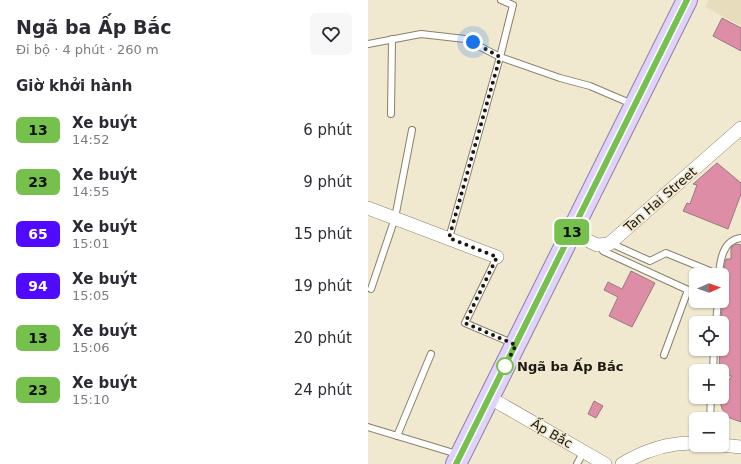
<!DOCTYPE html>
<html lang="vi">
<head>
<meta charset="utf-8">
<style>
	body { margin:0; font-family:"DejaVu Sans",sans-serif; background:#f7f7f7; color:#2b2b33; height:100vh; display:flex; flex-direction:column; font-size:15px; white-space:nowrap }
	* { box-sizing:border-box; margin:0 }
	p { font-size:13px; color:#7c7c81 }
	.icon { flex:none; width:22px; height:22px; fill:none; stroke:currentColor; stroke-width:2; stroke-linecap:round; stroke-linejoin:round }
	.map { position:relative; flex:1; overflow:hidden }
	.drawer { display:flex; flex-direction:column; background:#fff; width:368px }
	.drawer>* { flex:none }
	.badge { padding:0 8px; border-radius:6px; font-size:14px; line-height:26px }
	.needle { width:26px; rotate:88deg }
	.controls { position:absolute; left:321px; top:268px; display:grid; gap:8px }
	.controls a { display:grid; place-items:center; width:40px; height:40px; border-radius:6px; background:#fff; box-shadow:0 1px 3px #0004; font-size:20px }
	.you { position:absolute; width:20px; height:20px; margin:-10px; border:3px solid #fff; border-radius:50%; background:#1a73e8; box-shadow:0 0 0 6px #1a73e833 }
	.map>.badge { position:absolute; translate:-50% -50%; box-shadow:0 0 0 2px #fff }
	h2 { padding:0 16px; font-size:15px; line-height:36px }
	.round { display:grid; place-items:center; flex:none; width:42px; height:42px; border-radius:6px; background:#f7f7f7 }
	.summary { display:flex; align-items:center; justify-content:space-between; height:68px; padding:0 16px }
	h1 { font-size:19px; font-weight:800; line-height:30px }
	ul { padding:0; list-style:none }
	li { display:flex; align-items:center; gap:12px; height:52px; padding:0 16px }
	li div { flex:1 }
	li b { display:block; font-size:15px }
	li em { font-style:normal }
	li .badge { min-width:44px; font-weight:700; text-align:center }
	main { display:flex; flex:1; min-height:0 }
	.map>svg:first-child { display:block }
	.built { fill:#e7ddbd }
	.building { fill:#de8da6; stroke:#957b82 }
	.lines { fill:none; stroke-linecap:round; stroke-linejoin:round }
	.service-casing { stroke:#878069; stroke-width:8 }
	.minor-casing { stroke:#878069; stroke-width:14 }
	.primary-casing { stroke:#8c7fa7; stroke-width:22 }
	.service { stroke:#fff; stroke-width:6 }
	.minor { stroke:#fff; stroke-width:13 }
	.primary { stroke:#dfd3fb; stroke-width:20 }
	.line-casing { stroke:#fff; stroke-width:9 }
	.line { stroke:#76c04d; stroke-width:6 }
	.walk { stroke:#1c1910; stroke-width:4; stroke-dasharray:0 7.2 }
	.stop-dot { fill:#fff; stroke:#76c04d; stroke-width:2 }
	.labels { text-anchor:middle; stroke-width:3.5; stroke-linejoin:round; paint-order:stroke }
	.street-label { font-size:13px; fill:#1c1910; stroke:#f1e8d0 }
	.stop-label { font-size:13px; font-weight:bold; fill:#1c1910; stroke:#f1e8d0; text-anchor:start }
</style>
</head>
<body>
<main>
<section class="drawer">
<div class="summary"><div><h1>Ngã ba Ấp Bắc</h1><p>Đi bộ · 4 phút · 260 m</p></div><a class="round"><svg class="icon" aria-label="heart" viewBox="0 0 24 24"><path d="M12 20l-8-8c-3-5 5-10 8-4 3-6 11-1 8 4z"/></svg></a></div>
<h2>Giờ khởi hành</h2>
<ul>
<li><span class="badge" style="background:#76c04d;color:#111">13</span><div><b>Xe buýt</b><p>14:52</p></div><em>6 phút</em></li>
<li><span class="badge" style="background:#76c04d;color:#111">23</span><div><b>Xe buýt</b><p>14:55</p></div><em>9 phút</em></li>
<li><span class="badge" style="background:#4f0aff;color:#fff">65</span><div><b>Xe buýt</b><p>15:01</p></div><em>15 phút</em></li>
<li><span class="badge" style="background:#4f0aff;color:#fff">94</span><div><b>Xe buýt</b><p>15:05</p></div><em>19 phút</em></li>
<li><span class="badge" style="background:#76c04d;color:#111">13</span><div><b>Xe buýt</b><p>15:06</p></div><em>20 phút</em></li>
<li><span class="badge" style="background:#76c04d;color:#111">23</span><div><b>Xe buýt</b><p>15:10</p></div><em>24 phút</em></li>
</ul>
</section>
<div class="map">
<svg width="373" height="464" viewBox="0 0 373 464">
	<rect width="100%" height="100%" fill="#f1e8d0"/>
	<path class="built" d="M 341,0 L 373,0 L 373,26 L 337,7 Z"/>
	<g class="building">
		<path d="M 354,18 L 373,28 L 373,51 L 345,36 Z"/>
		<path d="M 349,163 L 373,183 L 373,194 L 360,229 L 315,211 L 319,203 L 322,204 L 329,185 L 325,184 Z"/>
		<path d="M 368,244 L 373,245 L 373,422 L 362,418 L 354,409 L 351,397 L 354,397 L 354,390 L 364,376 L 354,375 L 354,371 L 351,371 L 352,349 L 354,349 L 353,323 L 357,262 L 358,259 L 363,259 L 363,248 Z"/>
		<path d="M 263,271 L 287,283 L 264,327 L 241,316 L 250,297 L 236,290 L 240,282 L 254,289 Z"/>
		<path d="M 226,401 L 235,406 L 228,418 L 220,414 Z"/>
	</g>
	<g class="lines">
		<defs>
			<g id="service">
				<path d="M 0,44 L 53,34 L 97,39 L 132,57 L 192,78 L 222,86 L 264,104"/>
				<path d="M 23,114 L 24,39"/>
				<path d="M 81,238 L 132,57 L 145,5 L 133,0"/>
				<path d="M 242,243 L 282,261 L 298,253 L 342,271"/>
				<path d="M 233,246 L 235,251 L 320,290 L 296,355"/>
				<path d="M 129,257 L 97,323 L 144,343"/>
				<path d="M 351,275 C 352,260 355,240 373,238"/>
				<path d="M 3,289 L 27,218 L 44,130"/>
				<path d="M 348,323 L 350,301"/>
				<path d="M 345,371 L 346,349"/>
				<path d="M 342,419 L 343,397"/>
				<path d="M 0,427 L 89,454"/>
				<path d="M 29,436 L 63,354"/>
				<path d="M 209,464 L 216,451"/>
			</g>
			<g id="minor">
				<path d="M 0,208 L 129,257"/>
				<path d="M 204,233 L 229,245 L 241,244 L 373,128"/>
				<path d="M 131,403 L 237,464"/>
				<path d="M 354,445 L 373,447"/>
				<path d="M 254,464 C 277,450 301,442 328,443"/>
			</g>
			<path id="primary" d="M 88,464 L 319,0"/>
		</defs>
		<use href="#service" class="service-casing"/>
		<use href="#minor" class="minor-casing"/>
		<use href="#primary" class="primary-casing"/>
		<use href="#service" class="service"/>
		<use href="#minor" class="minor"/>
		<use href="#primary" class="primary"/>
	</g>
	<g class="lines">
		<defs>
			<path id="line" d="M 88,464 L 319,0"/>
		</defs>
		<use href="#line" class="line-casing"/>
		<use href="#line" class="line"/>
		<path class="walk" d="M 105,42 L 132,57 L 81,238 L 129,257 L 97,323 L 148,345 L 137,366"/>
	</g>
	<circle class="stop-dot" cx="137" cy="366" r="8"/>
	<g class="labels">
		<g class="street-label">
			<text transform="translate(292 199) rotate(-41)" y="5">Tan Hai Street</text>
			<text transform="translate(184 433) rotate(30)" y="5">Ấp Bắc</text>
		</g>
		<g class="stop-label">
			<text x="149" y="371">Ngã ba Ấp Bắc</text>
		</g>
	</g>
</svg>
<div class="controls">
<a><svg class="needle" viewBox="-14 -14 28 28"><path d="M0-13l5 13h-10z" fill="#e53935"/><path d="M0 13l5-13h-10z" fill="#7c7c81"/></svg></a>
<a><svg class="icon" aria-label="locate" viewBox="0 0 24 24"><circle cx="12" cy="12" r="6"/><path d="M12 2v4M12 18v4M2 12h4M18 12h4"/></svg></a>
<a>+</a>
<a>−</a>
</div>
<div class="you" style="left:105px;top:42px"></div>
<b class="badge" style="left:204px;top:232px;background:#76c04d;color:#111">13</b>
</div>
</main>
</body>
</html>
